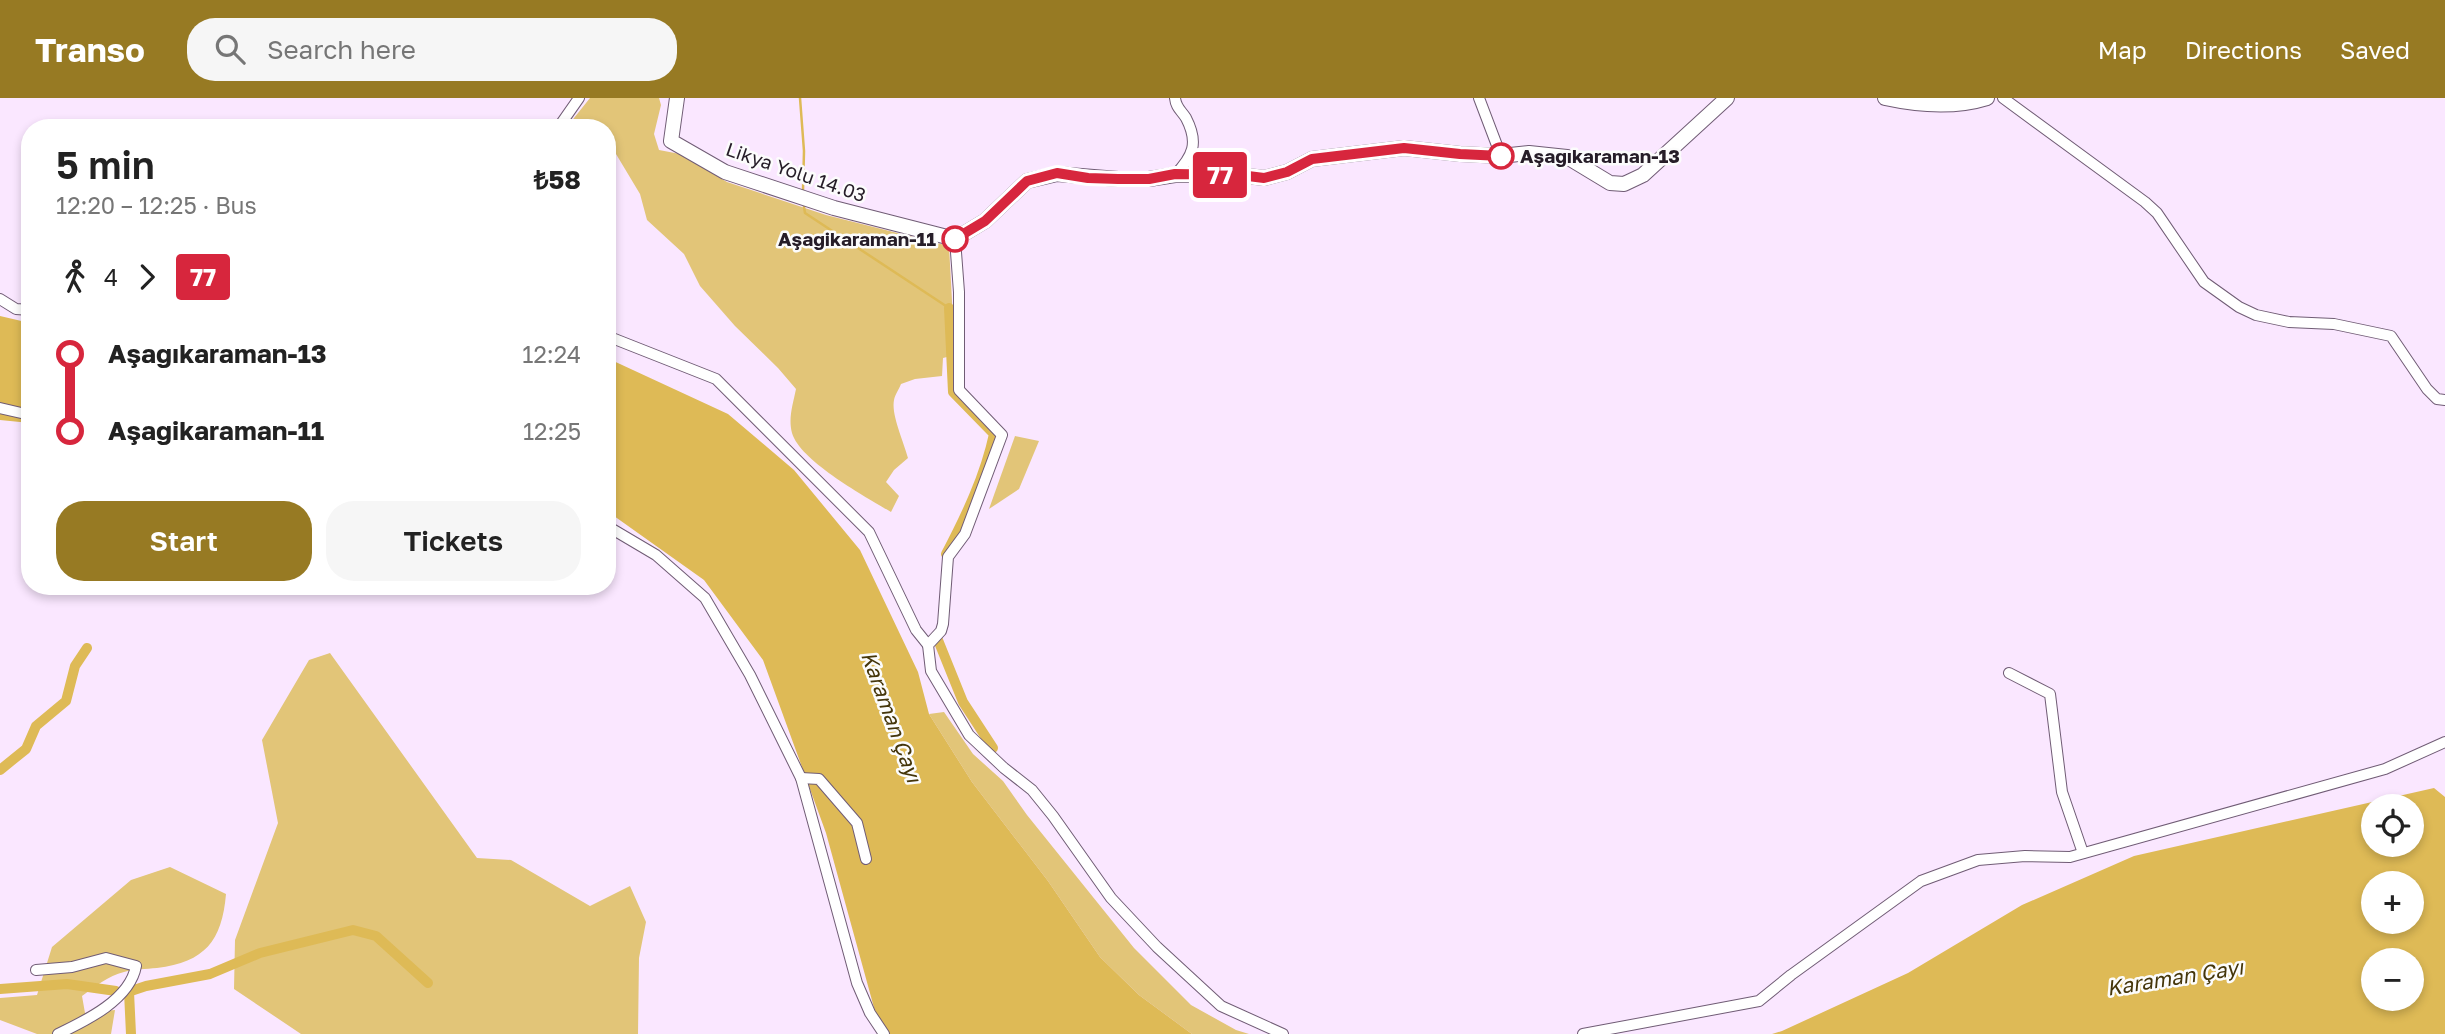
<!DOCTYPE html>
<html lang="en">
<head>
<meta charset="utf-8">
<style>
	body { margin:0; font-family:"Golos Text",sans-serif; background:#f6f6f6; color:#222; height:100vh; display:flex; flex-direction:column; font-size:26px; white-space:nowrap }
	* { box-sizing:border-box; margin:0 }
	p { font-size:23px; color:#767676 }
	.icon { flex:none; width:38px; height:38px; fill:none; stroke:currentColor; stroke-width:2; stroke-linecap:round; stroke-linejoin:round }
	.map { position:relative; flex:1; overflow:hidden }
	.side { position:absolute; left:21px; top:21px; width:595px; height:476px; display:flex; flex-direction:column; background:#fff; border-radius:28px; box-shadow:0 4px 10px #0003 }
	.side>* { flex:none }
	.badge { padding:0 14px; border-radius:5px; font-size:24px; line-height:46px }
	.controls { position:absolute; left:2361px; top:696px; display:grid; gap:14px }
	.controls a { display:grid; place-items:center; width:63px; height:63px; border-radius:50%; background:#fff; box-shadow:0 4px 10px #0003; font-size:35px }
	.map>.badge { position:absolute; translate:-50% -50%; box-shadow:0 0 0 4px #fff }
	.legs { display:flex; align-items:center; gap:10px; height:77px; padding:0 35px; font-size:23px }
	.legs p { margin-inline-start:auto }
	.headline { display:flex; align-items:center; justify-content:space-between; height:119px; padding:0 35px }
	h1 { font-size:38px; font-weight:600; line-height:52px }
	.action { display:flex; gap:14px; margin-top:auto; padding:14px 35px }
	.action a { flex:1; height:80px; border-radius:28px; background:#977a23; color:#fff; font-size:28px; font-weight:600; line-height:80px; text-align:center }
	.action a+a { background:#f6f6f6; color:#222 }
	ul { padding:0 35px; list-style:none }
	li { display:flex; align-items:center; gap:24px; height:77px; font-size:26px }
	li i { display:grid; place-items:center; width:10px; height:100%; margin:0 9px; background:currentColor }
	li i::after { content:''; width:18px; height:18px; margin:-9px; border:5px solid; border-radius:50%; background:#fff }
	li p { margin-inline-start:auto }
	li:first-child i { background:linear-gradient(#0000 50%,currentColor 0) }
	li:last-child i { background:linear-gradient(currentColor 50%,#0000 0) }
	header { display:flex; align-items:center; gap:42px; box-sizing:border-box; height:98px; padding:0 35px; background:#977a23; color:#fff }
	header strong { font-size:33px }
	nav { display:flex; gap:38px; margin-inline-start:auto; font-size:24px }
	.search { width:490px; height:63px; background:#f6f6f6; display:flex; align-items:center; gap:18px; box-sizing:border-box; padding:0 24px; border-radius:28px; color:#767676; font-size:26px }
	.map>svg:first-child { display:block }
	.green { fill:#e2c578 }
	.water { fill:#deba56; fill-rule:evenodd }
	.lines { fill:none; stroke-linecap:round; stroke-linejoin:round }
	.stream { stroke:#deba56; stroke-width:2.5 }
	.canal { stroke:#deba56; stroke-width:10 }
	.minor-casing { stroke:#705c75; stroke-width:12 }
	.tertiary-casing { stroke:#705c75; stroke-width:16 }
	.minor { stroke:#fff; stroke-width:10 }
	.tertiary { stroke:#fff; stroke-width:14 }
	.line-1-casing { stroke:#fff; stroke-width:16 }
	.line-1 { stroke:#d7263d; stroke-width:10 }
	.stop-1-dot { fill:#fff; stroke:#d7263d; stroke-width:3.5 }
	.labels { text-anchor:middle; stroke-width:5; stroke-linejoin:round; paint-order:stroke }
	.stop-label { font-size:19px; font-weight:bold; fill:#261d28; stroke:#fcfcfc; text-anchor:start }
	.street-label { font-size:19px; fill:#261d28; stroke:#fcfcfc }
	.water-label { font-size:21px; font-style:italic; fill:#45360a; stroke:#fcfcfc }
</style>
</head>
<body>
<header>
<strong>Transo</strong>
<div class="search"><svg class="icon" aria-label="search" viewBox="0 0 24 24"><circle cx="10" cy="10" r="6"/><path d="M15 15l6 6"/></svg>Search here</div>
<nav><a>Map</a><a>Directions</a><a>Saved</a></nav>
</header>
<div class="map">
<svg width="2445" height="936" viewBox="0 0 2445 936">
	<rect width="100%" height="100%" fill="#fae7ff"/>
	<g class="green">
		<path d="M 590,0 L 659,0 L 661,7 L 654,36 L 659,52 L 680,56 L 727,84 L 826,117 L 949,148 L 955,257 L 943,260 L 942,278 L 915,281 L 901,286 C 899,291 895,297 894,302 C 891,317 904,344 908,360 L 894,372 L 886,384 L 899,398 L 891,414 C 866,399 800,363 792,335 C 788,320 793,306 796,291 L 778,270 L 735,228 L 700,188 L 684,156 L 647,122 L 640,96 L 613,51 L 607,49 L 607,30 L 566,30 Z"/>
		<path d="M 1015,338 L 1039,343 L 1019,391 L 989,411 Z"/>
		<path d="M 330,555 L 477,760 L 511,762 L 590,808 L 630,788 L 646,824 L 639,860 L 638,936 L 301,936 L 234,891 L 235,842 L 278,725 L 262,642 L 309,562 Z"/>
		<path d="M 944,614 L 973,656 L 1003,683 L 1027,717 L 1134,850 L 1191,907 L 1236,932 L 1249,936 L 1192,936 L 1139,897 L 1100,859 L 1048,783 L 972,684 L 929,616 Z"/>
		<path d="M 170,769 L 226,796 C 222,843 205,864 157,870 C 146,871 134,871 124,874 C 108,878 96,888 82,898 L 85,915 L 115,912 L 111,936 L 37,936 L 0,922 L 0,900 L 37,897 L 52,849 L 131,782 Z"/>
	</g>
	<g class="water">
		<path d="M 0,218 L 30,225 L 30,325 L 0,322 Z"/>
		<path d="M 607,260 L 728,316 L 794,372 L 860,452 L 918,574 L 929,616 L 972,684 L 1048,783 L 1100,859 L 1139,897 L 1192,936 L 890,936 L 876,917 L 826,735 L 763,562 L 704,482 L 607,413 Z"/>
		<path d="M 2434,690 L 2445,699 L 2445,936 L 1772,936 L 1782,933 L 1908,875 L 2022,807 L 2134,758 ZM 2373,709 L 2412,709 L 2412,747 L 2373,747 ZM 2373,786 L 2412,786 L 2412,824 L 2373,824 ZM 2373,863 L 2412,863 L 2412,901 L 2373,901 Z"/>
	</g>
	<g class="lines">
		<g class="stream">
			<path d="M 800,0 L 804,53 L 803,92"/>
			<path d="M 804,109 L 805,115 L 949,210"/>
		</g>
		<g class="canal">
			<path d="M 946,456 C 966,418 985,378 994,336 L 953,294 L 949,210"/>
			<path d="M 938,542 L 963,604 L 993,650"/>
			<path d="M 0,672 L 26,651 L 36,628 L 66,603 L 75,568 L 87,550"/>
			<path d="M 0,891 L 67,886 L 116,893"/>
			<path d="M 128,894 L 146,888 L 210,876 L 260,855 L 353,832 L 376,838 L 428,885"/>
			<path d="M 129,894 L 131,936"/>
		</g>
		<defs>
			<g id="minor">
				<path d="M 1479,0 L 1501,58"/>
				<path d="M 2003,0 L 2145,104 L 2157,115 L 2204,184 L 2239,209 L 2256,217 L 2289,224 L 2334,226 L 2391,238 L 2427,291 L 2437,301 L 2445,302"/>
				<path d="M 558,30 L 579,0"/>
				<path d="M 1175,77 C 1193,58 1199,45 1186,20 C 1181,12 1176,10 1175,0"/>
				<path d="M 955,141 L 959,194 L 959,292 L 1002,337 L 965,436 L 948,459 L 943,526 L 941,533 L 928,547 L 931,573 L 969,637 L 1004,670 L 1032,692 L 1053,718 L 1111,800 L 1157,849 L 1221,908 L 1283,936"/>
				<path d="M 0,201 L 16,211 L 30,212"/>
				<path d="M 607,238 L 716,281 L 869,434 L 916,532 L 928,547"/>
				<path d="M 0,310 L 30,317"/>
				<path d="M 607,428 L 656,457 L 705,500 L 750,577 L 801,680 L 857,885 L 870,915 L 884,936"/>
				<path d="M 2009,575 L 2050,596 L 2062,694 L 2083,755"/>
				<path d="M 801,680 L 819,681 L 857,725 L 866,761"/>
				<path d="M 36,872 L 72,869 L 106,860 L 136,868 C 130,902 85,923 58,936"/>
				<path d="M 1583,936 L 1759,903 L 1791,877 L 1921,783 L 1978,762 L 2025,758 L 2070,759 L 2385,671 L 2445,644"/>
			</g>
			<g id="tertiary">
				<path d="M 677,0 L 671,43 L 725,74 L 834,110 L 955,141 L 985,123 L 1027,83 L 1057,76 L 1118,81 L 1149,81 L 1175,77 L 1240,77 L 1264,80 L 1287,74 L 1312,61 L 1404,50 L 1460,56 L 1501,58 L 1529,55 L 1567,59 L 1610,85 L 1624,86 L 1643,77 L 1727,0"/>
				<path d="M 1885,0 C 1917,7 1955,10 1987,0"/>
			</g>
		</defs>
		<use href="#minor" class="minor-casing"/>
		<use href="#tertiary" class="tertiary-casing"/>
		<use href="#minor" class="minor"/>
		<use href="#tertiary" class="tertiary"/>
	</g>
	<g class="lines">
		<defs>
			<path id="line-1" d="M 955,141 L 985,123 L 1027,83 L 1057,75 L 1088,80 L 1118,81 L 1149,81 L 1175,76 L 1240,77 L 1264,80 L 1287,74 L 1312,61 L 1404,50 L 1460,56 L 1501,58"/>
		</defs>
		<use href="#line-1" class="line-1-casing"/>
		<use href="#line-1" class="line-1"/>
	</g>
	<g class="stop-1-dot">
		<circle cx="1501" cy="58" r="12"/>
		<circle cx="955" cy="141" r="12"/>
	</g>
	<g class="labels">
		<g class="stop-label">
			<text x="1520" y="65">Aşağıkaraman-13</text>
			<text x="936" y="148" text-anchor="end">Aşağikaraman-11</text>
		</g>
		<g class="street-label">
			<text transform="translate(796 74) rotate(19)" y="7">Likya Yolu 14.03</text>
		</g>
		<g class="water-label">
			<text transform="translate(891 619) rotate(70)" y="7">Karaman Çayı</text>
			<text transform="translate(2175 880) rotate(-9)" y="7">Karaman Çayı</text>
		</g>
	</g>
</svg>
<div class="controls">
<a><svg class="icon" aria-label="locate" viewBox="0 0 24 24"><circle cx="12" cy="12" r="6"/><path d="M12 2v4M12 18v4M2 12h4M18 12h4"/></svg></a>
<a>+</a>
<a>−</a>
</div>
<b class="badge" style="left:1220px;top:77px;background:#d7263d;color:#fff">77</b>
<section class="side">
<div class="headline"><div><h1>5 min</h1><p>12:20 – 12:25 · Bus</p></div><b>₺58</b></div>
<div class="legs"><svg class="icon" aria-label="walk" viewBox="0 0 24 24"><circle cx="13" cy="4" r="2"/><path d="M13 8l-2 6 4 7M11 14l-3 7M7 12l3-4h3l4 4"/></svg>4<svg class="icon" aria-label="forward" viewBox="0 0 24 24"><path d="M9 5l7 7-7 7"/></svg><b class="badge" style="background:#d7263d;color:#fff">77</b></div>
<ul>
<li><i style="color:#d7263d"></i><b>Aşağıkaraman-13</b><p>12:24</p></li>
<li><i style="color:#d7263d"></i><b>Aşağikaraman-11</b><p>12:25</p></li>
</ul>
<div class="action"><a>Start</a><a>Tickets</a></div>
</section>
</div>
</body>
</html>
